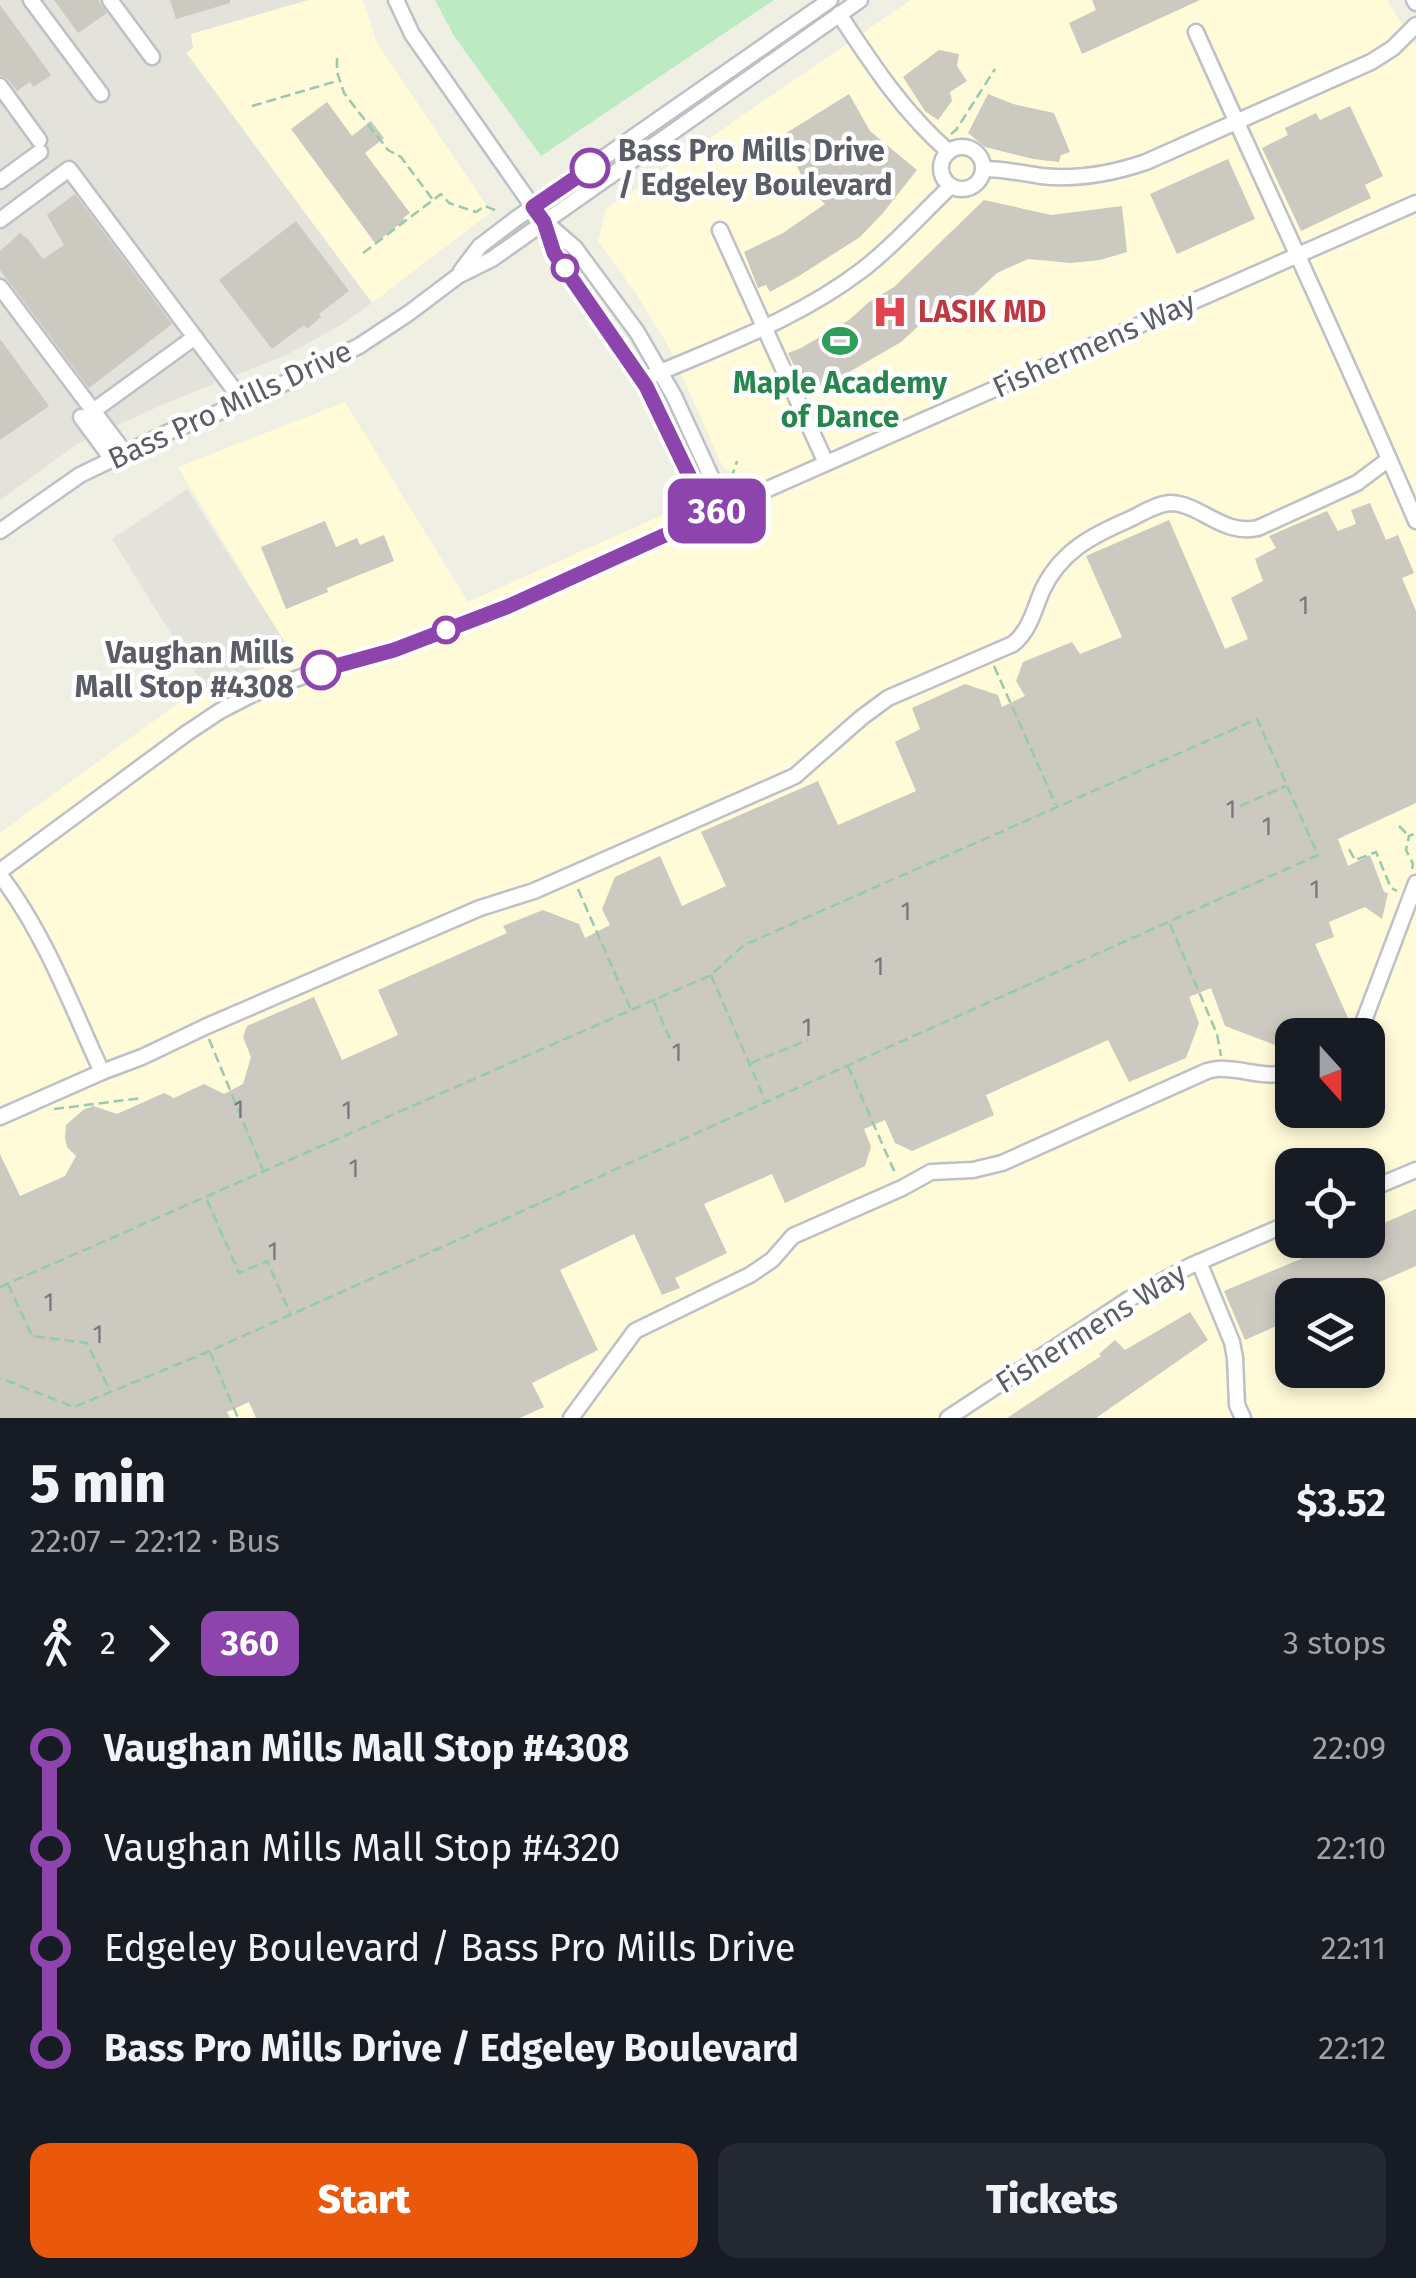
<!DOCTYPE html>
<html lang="en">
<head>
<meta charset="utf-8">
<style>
	body { margin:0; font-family:"Fira Sans",sans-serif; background:#242831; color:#f1f3f6; height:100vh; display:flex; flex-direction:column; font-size:38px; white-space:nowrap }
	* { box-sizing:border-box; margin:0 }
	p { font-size:32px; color:#9ea1a6 }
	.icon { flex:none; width:55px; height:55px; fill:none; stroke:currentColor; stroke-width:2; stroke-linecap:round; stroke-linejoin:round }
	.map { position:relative; height:1418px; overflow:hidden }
	.sheet { display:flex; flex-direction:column; background:#171b24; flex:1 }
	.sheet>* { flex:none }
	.badge { padding:0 20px; border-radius:15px; font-size:35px; line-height:65px }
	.needle { width:65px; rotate:159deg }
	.controls { position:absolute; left:1275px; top:1018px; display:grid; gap:20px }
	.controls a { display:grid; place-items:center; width:110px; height:110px; border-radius:20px; background:#171b24; box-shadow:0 5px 15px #0003; font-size:50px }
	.map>.badge { position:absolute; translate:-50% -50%; box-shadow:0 0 0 5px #fff }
	.legs { display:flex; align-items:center; gap:15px; height:110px; padding:0 30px; font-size:32px }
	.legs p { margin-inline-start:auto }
	.overview { display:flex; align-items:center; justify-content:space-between; height:170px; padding:0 30px }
	h1 { font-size:55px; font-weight:800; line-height:75px }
	.cta { display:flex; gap:20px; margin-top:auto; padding:20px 30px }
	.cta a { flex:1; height:115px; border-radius:20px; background:#ea580c; color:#fff; font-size:40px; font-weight:800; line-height:115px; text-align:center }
	.cta a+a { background:#242831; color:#f1f3f6 }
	ul { padding:0 30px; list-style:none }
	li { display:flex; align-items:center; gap:35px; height:100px; font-size:38px }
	li i { display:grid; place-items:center; width:15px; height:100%; margin:0 12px; background:currentColor }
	li i::after { content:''; width:25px; height:25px; margin:-12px; border:8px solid; border-radius:50%; background:#171b24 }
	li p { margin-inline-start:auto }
	li:first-child i { background:linear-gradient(#0000 50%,currentColor 0) }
	li:last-child i { background:linear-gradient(currentColor 50%,#0000 0) }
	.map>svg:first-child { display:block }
	.commercial { fill:#fffbd9; fill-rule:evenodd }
	.industrial { fill:#e3e2db }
	.green { fill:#bdeac3 }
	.building { fill:#cbc9c0 }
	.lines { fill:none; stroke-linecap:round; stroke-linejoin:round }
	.minor-casing { stroke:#bdc0c6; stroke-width:19 }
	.path { stroke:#95cbac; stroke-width:2.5; stroke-dasharray:10 5; stroke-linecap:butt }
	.minor { stroke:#fff; stroke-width:14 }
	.line-1-casing { stroke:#fff; stroke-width:22 }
	.line-1 { stroke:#8e44ad; stroke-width:15 }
	.stop-1-dot { fill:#fff; stroke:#8e44ad; stroke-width:5 }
	.labels { text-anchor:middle; stroke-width:9; stroke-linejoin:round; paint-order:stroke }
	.number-label { font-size:25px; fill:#77797c }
	.stop-label { font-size:30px; font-weight:bold; fill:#5b5e66; stroke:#fff; text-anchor:start }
	.health-label { font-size:30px; font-weight:bold; fill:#be3a42; stroke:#fff; text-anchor:start }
	.street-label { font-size:30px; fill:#5b5e66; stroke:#fff }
	.leisure-label { font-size:30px; font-weight:bold; fill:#27864d; stroke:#fff }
</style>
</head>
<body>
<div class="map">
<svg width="1416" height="1418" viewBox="0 0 1416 1418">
	<rect width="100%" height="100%" fill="#f0efe3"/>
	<g class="commercial">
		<path d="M 308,0 L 363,0 L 377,43 L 491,212 L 372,303 L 186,52 L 193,48 L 190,34 Z"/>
		<path d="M 911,0 L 1387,0 L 1416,46 L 1416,1418 L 0,1418 L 0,833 L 184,699 L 240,676 L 294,658 L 178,467 L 345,402 L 468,602 L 743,479 L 723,467 L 669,347 L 637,295 L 598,241 L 606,209 ZM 1292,1035 L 1368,1035 L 1368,1110 L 1292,1110 ZM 1292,1165 L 1368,1165 L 1368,1240 L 1292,1240 ZM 1292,1295 L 1368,1295 L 1368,1370 L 1292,1370 Z"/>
	</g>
	<g class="industrial">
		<path d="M 0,0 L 308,0 L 191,34 L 193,48 L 186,53 L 372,303 L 341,325 L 286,355 L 166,403 L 77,444 L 0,500 Z"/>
		<path d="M 187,489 L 295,658 L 240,676 L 208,693 L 112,539 Z"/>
	</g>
	<path class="green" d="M 435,0 L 774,0 L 541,156 L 454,36 Z"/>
	<g class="building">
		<path d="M 54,0 L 98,0 L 107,13 L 78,33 Z"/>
		<path d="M 170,0 L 230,0 L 230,3 L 176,19 Z"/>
		<path d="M 1092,0 L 1200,0 L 1082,54 L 1069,23 L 1096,10 Z"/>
		<path d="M 0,5 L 51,75 L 33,87 L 30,82 L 17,91 L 8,79 L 0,75 Z"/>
		<path d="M 939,50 L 959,54 L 957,66 L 967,81 L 950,92 L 952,101 L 938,120 L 925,111 L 903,77 Z"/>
		<path d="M 849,94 L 870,131 L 917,170 L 883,213 L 860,237 L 799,276 L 770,292 L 766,285 L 758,288 L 744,252 L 783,233 L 825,204 L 807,188 L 783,135 Z"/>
		<path d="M 988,94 L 1013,104 L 1054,113 L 1070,152 L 1061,155 L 1059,162 L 1033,159 L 985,147 L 968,133 Z"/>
		<path d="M 327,102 L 352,136 L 371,121 L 384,138 L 365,153 L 410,213 L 403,218 L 405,220 L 375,243 L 291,129 Z"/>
		<path d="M 1350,106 L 1383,176 L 1365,185 L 1371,198 L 1301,231 L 1262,148 L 1288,135 L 1285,128 L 1316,113 L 1320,120 Z"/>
		<path d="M 1228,159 L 1255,219 L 1177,254 L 1150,194 Z"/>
		<path d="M 75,194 L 172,324 L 89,388 L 0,270 L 0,251 L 20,233 L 28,239 L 43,259 L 64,245 L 47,215 Z"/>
		<path d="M 984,200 L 1051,215 L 1122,206 L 1127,252 L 1100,260 L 1071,263 L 1028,259 L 997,273 L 945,322 L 934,312 L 901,342 L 844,375 L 807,393 L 788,353 L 801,348 L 849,320 L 869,302 L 894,287 Z"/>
		<path d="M 296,221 L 349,291 L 319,314 L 321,317 L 307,329 L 304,325 L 272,349 L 219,280 Z"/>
		<path d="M 0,339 L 49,406 L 0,440 Z"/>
		<path d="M 1370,503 L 1386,540 L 1398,535 L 1414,573 L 1402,578 L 1416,611 L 1416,803 L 1338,839 L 1348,866 L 1370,855 L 1384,892 L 1388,893 L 1382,919 L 1365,907 L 1329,922 L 1334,937 L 1315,944 L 1348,1018 L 1334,1023 L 1338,1031 L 1329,1035 L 1292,1035 L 1292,1046 L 1286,1049 L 1225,1026 L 1211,988 L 1189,997 L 1199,1023 L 1186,1058 L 1129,1082 L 1108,1040 L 986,1095 L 994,1115 L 912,1151 L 895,1143 L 885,1120 L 864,1129 L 871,1147 L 865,1166 L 785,1203 L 772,1174 L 704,1204 L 727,1253 L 675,1278 L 680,1288 L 662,1295 L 634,1234 L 560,1270 L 598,1350 L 532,1383 L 544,1407 L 520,1418 L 256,1418 L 249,1402 L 227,1412 L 230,1418 L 0,1418 L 0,1154 L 20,1196 L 65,1176 L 76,1156 L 67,1147 L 65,1138 L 66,1125 L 83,1110 L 93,1106 L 117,1114 L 164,1093 L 174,1098 L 204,1084 L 224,1094 L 243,1084 L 251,1057 L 243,1037 L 247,1026 L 314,997 L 342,1060 L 398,1035 L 378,990 L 507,933 L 503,926 L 543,910 L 579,924 L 585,938 L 610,925 L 602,909 L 615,877 L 660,856 L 682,906 L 726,886 L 701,832 L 818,781 L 838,825 L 916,791 L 895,742 L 920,729 L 912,708 L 965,684 L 998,695 L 1002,707 L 1025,696 L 1016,681 L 1023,662 L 1072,642 L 1080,654 L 1122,637 L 1086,556 L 1169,520 L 1225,649 L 1248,639 L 1231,598 L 1263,581 L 1255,559 L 1276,548 L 1269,536 L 1327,511 L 1338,531 L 1356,524 L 1351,510 Z"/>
		<path d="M 325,521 L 336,547 L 357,538 L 360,545 L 384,535 L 394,561 L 327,588 L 328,592 L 286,609 L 261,547 Z"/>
		<path d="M 1416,1209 L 1416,1266 L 1350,1295 L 1292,1295 L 1292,1319 L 1245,1340 L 1224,1291 L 1320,1251 L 1319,1248 L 1337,1240 L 1368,1240 L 1368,1230 Z"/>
		<path d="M 1190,1312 L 1208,1340 L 1096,1418 L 1007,1418 L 1101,1356 L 1099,1354 L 1115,1340 L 1125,1350 Z"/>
	</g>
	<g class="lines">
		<defs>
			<g id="minor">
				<path d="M 31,0 L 101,94"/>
				<path d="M 110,0 L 152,57"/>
				<path d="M 396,0 L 412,34 L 533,207 L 544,221 L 575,248 L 637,332 L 674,396 L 714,483 L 718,511"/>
				<path d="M 1414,0 L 1416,3"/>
				<path d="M 839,14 C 872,64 903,112 949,152"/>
				<path d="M 1196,32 C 1269,195 1346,357 1416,521"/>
				<path d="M 0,86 L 39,140"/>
				<circle cx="962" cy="168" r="21"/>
				<path d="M 984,169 C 1003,169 1022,173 1041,176 C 1078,180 1111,174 1146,162 L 1371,62 L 1393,48 L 1416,25"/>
				<path d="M 0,181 L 40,152"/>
				<path d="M 0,220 L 69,169 L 244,403"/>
				<path d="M 544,222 L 554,253 L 647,386 L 696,490 L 718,511"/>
				<path d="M 720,230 L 826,463"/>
				<path d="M 461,271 L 480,246 L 517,218 L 830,0"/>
				<path d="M 0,287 L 125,453"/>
				<path d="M 642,380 C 717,347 797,320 862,270 C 895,245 921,214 951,186"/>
				<path d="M 93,411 L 195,337"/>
				<path d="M 81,417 L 112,459"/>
				<path d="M 0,531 L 80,475 L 173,430 L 248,401 L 359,346 L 409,313 L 458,276 L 492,259 L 860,0"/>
				<path d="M 0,871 L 187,733 L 220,711 L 253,694 L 321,670 L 394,650 L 509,606 L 718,511 L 1416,203"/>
				<path d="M 0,875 C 45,934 71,1005 102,1072 L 142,1057 L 207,1026 L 480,908 L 534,891 L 795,776 L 861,718 L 888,698 L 1013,644 C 1030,630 1034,610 1042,591 C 1060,552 1091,536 1128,520 C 1141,514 1158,503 1171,503 C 1201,504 1223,536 1258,528 L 1357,483 L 1389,459"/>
				<path d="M 1357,1035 L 1360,1031 L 1416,883"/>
				<path d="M 0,1117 L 102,1072"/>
				<path d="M 1368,1190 L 1416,1170"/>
				<path d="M 1199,1262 L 1232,1342 L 1235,1358 L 1237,1405 L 1243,1418"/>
				<path d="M 571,1418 L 635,1331 L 750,1275 L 772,1260 L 793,1236 L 902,1188 L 931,1172 L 973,1170 L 1002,1163 L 1207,1071 C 1212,1070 1218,1068 1224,1069 C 1247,1069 1268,1080 1292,1071"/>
				<path d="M 948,1418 L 1129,1299 L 1190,1266 L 1292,1222"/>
			</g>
		</defs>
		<use href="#minor" class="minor-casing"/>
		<g class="path">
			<path d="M 337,58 L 337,72 L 344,93 L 388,150 L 401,157 L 433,200"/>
			<path d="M 252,106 L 337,81"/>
			<path d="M 951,134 L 956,130 L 995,69"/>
			<path d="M 363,253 L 441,194 L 449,203 L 476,212 L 485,206 L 497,211"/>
			<path d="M 731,479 L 737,461"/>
			<path d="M 994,666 L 1056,805"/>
			<path d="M 1240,806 L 1286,786"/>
			<path d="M 1399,826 L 1408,835"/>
			<path d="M 1349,849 L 1355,860 L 1376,852 L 1391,888 L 1397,891"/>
			<path d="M 1412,869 L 1413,864 L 1406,850 L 1409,836 L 1416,833"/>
			<path d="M 578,889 L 631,1010"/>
			<path d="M 1170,924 L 1217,1034 L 1221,1056"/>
			<path d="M 711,975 L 765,1100"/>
			<path d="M 654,1002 L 672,1044"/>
			<path d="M 209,1039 L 263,1170"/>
			<path d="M 751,1063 L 808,1040"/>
			<path d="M 848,1066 L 895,1173"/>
			<path d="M 54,1109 L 142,1098"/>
			<path d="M 207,1200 L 239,1273 L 267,1261 L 290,1313"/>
			<path d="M 8,1284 L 32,1336 L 87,1343 L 110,1391"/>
			<path d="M 0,1287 L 711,975 L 744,945 L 1257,719 L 1318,855 L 205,1353 L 74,1407 L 0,1378"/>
			<path d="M 210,1352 L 238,1418"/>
		</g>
		<use href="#minor" class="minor"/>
	</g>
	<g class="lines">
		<defs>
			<path id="line-1" d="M 321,670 L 394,650 L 509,606 L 718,511 L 696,490 L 646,386 L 554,253 L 544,222 L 533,207 L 590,168"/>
		</defs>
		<use href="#line-1" class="line-1-casing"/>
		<use href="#line-1" class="line-1"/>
	</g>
	<defs>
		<symbol id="hospital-bare" viewBox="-9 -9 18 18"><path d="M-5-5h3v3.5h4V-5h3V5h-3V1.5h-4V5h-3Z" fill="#e0444e" stroke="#fff" stroke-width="2.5" paint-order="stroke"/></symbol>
		<symbol id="stadium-bare" viewBox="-9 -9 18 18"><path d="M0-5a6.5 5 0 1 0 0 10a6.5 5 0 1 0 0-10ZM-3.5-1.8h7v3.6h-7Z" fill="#2e9e5b" stroke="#fff" stroke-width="2.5" paint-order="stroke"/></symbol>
	</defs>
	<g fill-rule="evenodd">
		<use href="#hospital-bare" x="865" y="287" width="50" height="50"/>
		<use href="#stadium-bare" x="815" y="316" width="50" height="50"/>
	</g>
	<g class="stop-1-dot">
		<circle cx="590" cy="168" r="18"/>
		<circle cx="565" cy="268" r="12"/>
		<circle cx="446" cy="630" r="12"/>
		<circle cx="321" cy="670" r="18"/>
	</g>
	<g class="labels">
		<g class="number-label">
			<text x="1304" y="614">1</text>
			<text x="1231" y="818">1</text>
			<text x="1267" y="835">1</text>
			<text x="1315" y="898">1</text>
			<text x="906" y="920">1</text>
			<text x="879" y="975">1</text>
			<text x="807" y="1036">1</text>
			<text x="677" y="1061">1</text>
			<text x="239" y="1118">1</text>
			<text x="347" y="1119">1</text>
			<text x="354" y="1177">1</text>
			<text x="273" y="1260">1</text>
			<text x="49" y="1311">1</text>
			<text x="98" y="1343">1</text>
		</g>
		<g class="stop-label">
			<text x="618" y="161">Bass Pro Mills Drive<tspan x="618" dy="34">/ Edgeley Boulevard</tspan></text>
			<text x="294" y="663" text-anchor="end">Vaughan Mills<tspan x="294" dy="34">Mall Stop #4308</tspan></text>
		</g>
		<g class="health-label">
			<text x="918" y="322">LASIK MD</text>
		</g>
		<g class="street-label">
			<text transform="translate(1094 345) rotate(-24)" y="10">Fishermens Way</text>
			<text transform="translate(230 405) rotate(-25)" y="10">Bass Pro Mills Drive</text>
			<text transform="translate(1091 1328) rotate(-32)" y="10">Fishermens Way</text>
		</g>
		<g class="leisure-label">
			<text x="840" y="393">Maple Academy<tspan x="840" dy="34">of Dance</tspan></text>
		</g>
	</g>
</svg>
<div class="controls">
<a><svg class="needle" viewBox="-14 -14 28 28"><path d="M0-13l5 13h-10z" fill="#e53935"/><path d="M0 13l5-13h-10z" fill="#9ea1a6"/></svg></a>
<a><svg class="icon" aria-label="locate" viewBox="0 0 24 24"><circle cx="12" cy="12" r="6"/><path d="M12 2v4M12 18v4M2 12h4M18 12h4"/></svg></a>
<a><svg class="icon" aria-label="layers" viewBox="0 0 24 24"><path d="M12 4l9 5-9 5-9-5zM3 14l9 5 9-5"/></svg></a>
</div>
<b class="badge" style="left:717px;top:511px;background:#8e44ad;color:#fff">360</b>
</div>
<section class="sheet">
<div class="overview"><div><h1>5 min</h1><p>22:07 – 22:12 · Bus</p></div><b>$3.52</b></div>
<div class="legs"><svg class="icon" aria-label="walk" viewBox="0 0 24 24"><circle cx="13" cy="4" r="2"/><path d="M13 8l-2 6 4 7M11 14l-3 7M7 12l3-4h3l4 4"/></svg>2<svg class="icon" aria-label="forward" viewBox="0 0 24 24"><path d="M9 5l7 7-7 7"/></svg><b class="badge" style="background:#8e44ad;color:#fff">360</b><p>3 stops</p></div>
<ul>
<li><i style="color:#8e44ad"></i><b>Vaughan Mills Mall Stop #4308</b><p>22:09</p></li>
<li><i style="color:#8e44ad"></i><span>Vaughan Mills Mall Stop #4320</span><p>22:10</p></li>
<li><i style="color:#8e44ad"></i><span>Edgeley Boulevard / Bass Pro Mills Drive</span><p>22:11</p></li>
<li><i style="color:#8e44ad"></i><b>Bass Pro Mills Drive / Edgeley Boulevard</b><p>22:12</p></li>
</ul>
<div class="cta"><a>Start</a><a>Tickets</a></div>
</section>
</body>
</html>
